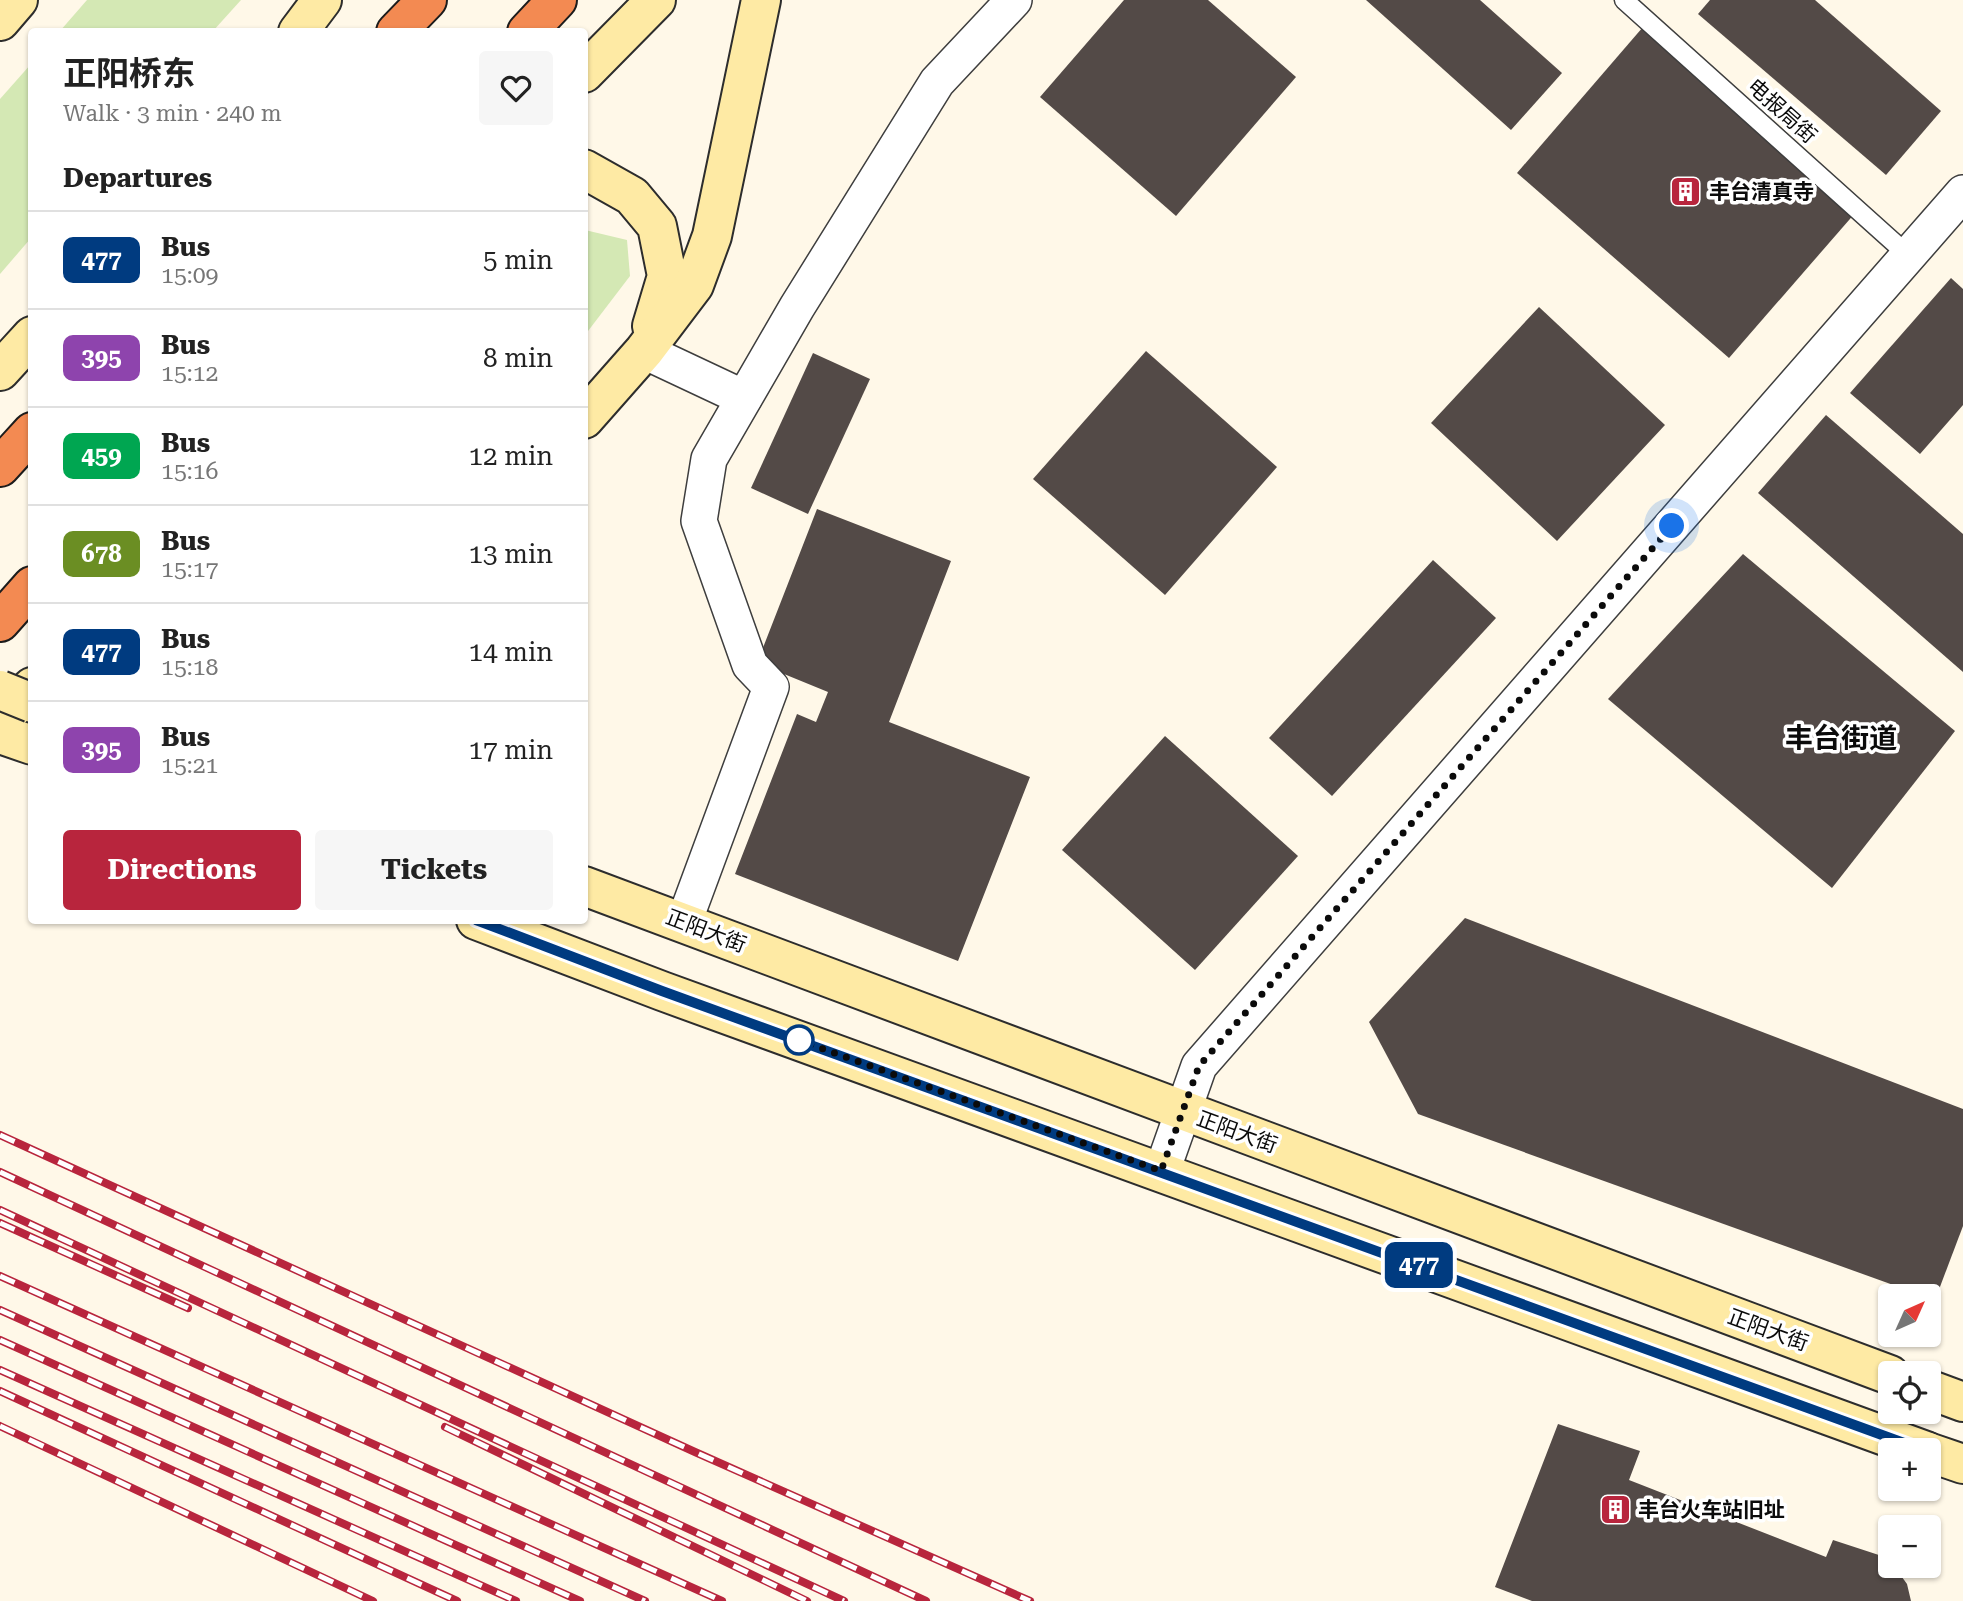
<!DOCTYPE html>
<html lang="en">
<head>
<meta charset="utf-8">
<style>
	body { margin:0; font-family:"Roboto Serif","Noto Sans SC",serif; background:#f6f6f6; color:#222; height:100vh; display:flex; flex-direction:column; font-size:26px; white-space:nowrap }
	* { box-sizing:border-box; margin:0 }
	p { font-size:23px; color:#767676 }
	.icon { flex:none; width:38px; height:38px; fill:none; stroke:currentColor; stroke-width:2; stroke-linecap:round; stroke-linejoin:round }
	.map { position:relative; flex:1; overflow:hidden }
	.side { position:absolute; left:28px; top:28px; width:560px; height:896px; display:flex; flex-direction:column; background:#fff; border-radius:7px; box-shadow:0 2px 5px #0004 }
	.side>* { flex:none }
	.badge { padding:0 14px; border-radius:10px; font-size:24px; line-height:46px }
	.needle { width:46px; rotate:45deg }
	.tools { position:absolute; left:1878px; top:1284px; display:grid; gap:14px }
	.tools a { display:grid; place-items:center; width:63px; height:63px; border-radius:7px; background:#fff; box-shadow:0 2px 5px #0004; font-size:35px }
	.you { position:absolute; width:35px; height:35px; margin:-18px; border:5px solid #fff; border-radius:50%; background:#1a73e8; box-shadow:0 0 0 10px #1a73e833 }
	.map>.badge { position:absolute; translate:-50% -50%; box-shadow:0 0 0 4px #fff }
	h2 { padding:0 35px; font-size:26px; line-height:63px }
	.round { display:grid; place-items:center; flex:none; width:74px; height:74px; border-radius:7px; background:#f6f6f6 }
	.summary { display:flex; align-items:center; justify-content:space-between; height:119px; padding:0 35px }
	h1 { font-size:33px; font-weight:700; line-height:52px }
	.action { display:flex; gap:14px; margin-top:auto; padding:14px 35px }
	.action a { flex:1; height:80px; border-radius:7px; background:#b8253d; color:#fff; font-size:28px; font-weight:700; line-height:80px; text-align:center }
	.action a+a { background:#f6f6f6; color:#222 }
	ul { padding:0; list-style:none }
	li { display:flex; align-items:center; gap:21px; height:98px; padding:0 35px; border-top:2px solid #e0e0e0 }
	li div { flex:1 }
	li b { display:block; font-size:26px }
	li em { font-style:normal }
	li .badge { min-width:77px; font-weight:700; text-align:center }
	.map>svg:first-child { display:block }
	.green { fill:#d4e8b4 }
	.building { fill:#534a47 }
	.lines { fill:none; stroke-linecap:round; stroke-linejoin:round }
	.lane-casing { stroke:#3e3e3e; stroke-width:21 }
	.street-casing { stroke:#3e3e3e; stroke-width:38 }
	.secondary-casing { stroke:#2d2d2d; stroke-width:42 }
	.highway-casing { stroke:#1c1c1c; stroke-width:42 }
	.lane { stroke:#fff; stroke-width:18 }
	.street { stroke:#fff; stroke-width:35 }
	.secondary { stroke:#feeaa4; stroke-width:38 }
	.highway { stroke:#f38a52; stroke-width:38 }
	.rail-casing { stroke:#b8253d; stroke-width:8 }
	.rail { stroke:#fff; stroke-width:5; stroke-dasharray:16; stroke-linecap:butt }
	.secondary-bridge-casing { stroke:#2d2d2d; stroke-width:42; stroke-linecap:butt }
	.secondary-bridge { stroke:#feeaa4; stroke-width:38 }
	.line-casing { stroke:#fff; stroke-width:16 }
	.line { stroke:#003b80; stroke-width:10 }
	.walk { stroke:#0b0b0b; stroke-width:7; stroke-dasharray:0 12.6 }
	.stop-dot { fill:#fff; stroke:#003b80; stroke-width:3.5 }
	.labels { text-anchor:middle; stroke-width:7; stroke-linejoin:round; paint-order:stroke }
	.street-label { font-size:21px; fill:#0b0b0b; stroke:#fff }
	.poi-label { font-size:21px; font-weight:bold; fill:#0b0b0b; stroke:#fff; text-anchor:start }
	.district-label { font-size:28px; font-weight:bold; fill:#0b0b0b; stroke:#fff }
</style>
</head>
<body>
<div class="map">
<svg width="1963" height="1601" viewBox="0 0 1963 1601">
	<rect width="100%" height="100%" fill="#fff8e8"/>
	<g class="green">
		<path d="M 87,0 L 241,0 L 213,31 L 60,31 Z"/>
		<path d="M 31,64 L 31,238 L 0,274 L 0,99 Z"/>
		<path d="M 585,230 L 627,240 L 630,276 L 585,335 Z"/>
	</g>
	<g class="building">
		<path d="M 1124,0 L 1208,0 L 1296,77 L 1176,216 L 1040,97 Z"/>
		<path d="M 1366,0 L 1480,0 L 1562,73 L 1511,130 Z"/>
		<path d="M 1710,0 L 1815,0 L 1941,111 L 1886,175 L 1698,14 Z"/>
		<path d="M 1643,27 L 1856,212 L 1729,358 L 1517,173 Z"/>
		<path d="M 1951,278 L 1963,289 L 1963,405 L 1920,454 L 1850,393 Z"/>
		<path d="M 1539,307 L 1665,425 L 1557,541 L 1431,423 Z"/>
		<path d="M 1146,351 L 1277,467 L 1165,595 L 1033,479 Z"/>
		<path d="M 813,353 L 870,379 L 808,514 L 751,488 Z"/>
		<path d="M 1826,415 L 1963,534 L 1963,672 L 1758,493 Z"/>
		<path d="M 817,509 L 951,561 L 889,722 L 1030,777 L 958,961 L 735,874 L 797,714 L 816,722 L 828,692 L 757,663 Z"/>
		<path d="M 1743,554 L 1955,731 L 1832,888 L 1608,699 Z"/>
		<path d="M 1433,560 L 1496,618 L 1332,796 L 1269,738 Z"/>
		<path d="M 1165,736 L 1298,856 L 1195,970 L 1062,850 Z"/>
		<path d="M 1465,918 L 1963,1109 L 1963,1226 L 1935,1300 L 1418,1114 L 1369,1022 Z"/>
		<path d="M 1558,1424 L 1640,1451 L 1629,1480 L 1826,1557 L 1833,1540 L 1888,1558 L 1890,1566 L 1894,1566 L 1907,1584 L 1911,1601 L 1532,1601 L 1495,1587 Z"/>
	</g>
	<g class="lines">
		<defs>
			<path id="lane" d="M 1624,0 L 1909,256"/>
			<g id="street">
				<path d="M 644,351 L 744,398"/>
				<path d="M 684,922 L 771,687 L 750,665 L 699,521 L 709,459 L 797,307 L 937,82 L 1014,0"/>
				<path d="M 1162,1171 L 1199,1066 L 1963,193"/>
			</g>
			<g id="secondary">
				<path d="M 0,21 L 18,0"/>
				<path d="M 298,32 L 322,0"/>
				<path d="M 584,73 L 656,0"/>
				<path d="M 584,169 L 632,196 L 657,226 L 667,276 L 652,326"/>
				<path d="M 0,371 L 32,336"/>
				<path d="M 584,419 L 644,351 L 694,285 L 712,236 L 761,0"/>
				<path d="M 0,722 L 32,687"/>
				<path d="M 0,734 L 32,745"/>
				<path d="M 584,886 L 1890,1375"/>
				<path d="M 476,920 L 662,991 L 1926,1451"/>
				<path d="M 1928,1389 L 1963,1402"/>
				<path d="M 1928,1452 L 1963,1464"/>
			</g>
			<g id="highway">
				<path d="M 396,32 L 427,0"/>
				<path d="M 527,32 L 557,0"/>
				<path d="M 0,467 L 32,432"/>
				<path d="M 0,622 L 32,586"/>
			</g>
		</defs>
		<use href="#lane" class="lane-casing"/>
		<use href="#street" class="street-casing"/>
		<use href="#secondary" class="secondary-casing"/>
		<use href="#highway" class="highway-casing"/>
		<use href="#lane" class="lane"/>
		<use href="#street" class="street"/>
		<use href="#secondary" class="secondary"/>
		<use href="#highway" class="highway"/>
		<defs>
			<g id="rail">
				<path d="M 0,1135 L 695,1452 L 1030,1601"/>
				<path d="M 0,1172 L 926,1601"/>
				<path d="M 0,1210 L 844,1601"/>
				<path d="M 0,1223 L 188,1308"/>
				<path d="M 0,1276 L 722,1601"/>
				<path d="M 0,1310 L 645,1601"/>
				<path d="M 0,1340 L 580,1601"/>
				<path d="M 0,1370 L 516,1601"/>
				<path d="M 0,1391 L 457,1601"/>
				<path d="M 0,1426 L 373,1601"/>
				<path d="M 445,1427 L 807,1601"/>
			</g>
		</defs>
		<use href="#rail" class="rail-casing"/>
		<use href="#rail" class="rail"/>
		<defs>
			<path id="secondary-bridge" d="M 0,690 L 32,703"/>
		</defs>
		<use href="#secondary-bridge" class="secondary-bridge-casing"/>
		<use href="#secondary-bridge" class="secondary-bridge"/>
	</g>
	<g class="lines">
		<defs>
			<path id="line" d="M 476,920 L 662,991 L 1926,1451"/>
		</defs>
		<use href="#line" class="line-casing"/>
		<use href="#line" class="line"/>
		<path class="walk" d="M 799,1040 L 793,1038 L 1161,1171 L 1199,1066 L 1672,526"/>
	</g>
	<defs>
		<symbol id="building-square" viewBox="-11 -11 22 22"><rect x="-9" y="-9" width="18" height="18" rx="4" fill="#b8253d" stroke="#fff"/><path d="M-4-6H4V6H1V3H-1V6H-4ZM-2.5-4.3h1.7v1.8h-1.7ZM.8-4.3h1.7v1.8H.8ZM-2.5-1h1.7V.8h-1.7ZM.8-1h1.7V.8H.8Z" fill="#fff"/></symbol>
	</defs>
	<g fill-rule="evenodd">
		<use href="#building-square" x="1668" y="174" width="35" height="35"/>
		<use href="#building-square" x="1598" y="1492" width="35" height="35"/>
	</g>
	<circle class="stop-dot" cx="799" cy="1040" r="14"/>
	<g class="labels">
		<g class="street-label">
			<text transform="translate(1782 111) rotate(42)" y="7">电报局街</text>
			<text transform="translate(706 931) rotate(21)" y="7">正阳大街</text>
			<text transform="translate(1237 1132) rotate(20)" y="7">正阳大街</text>
			<text transform="translate(1768 1330) rotate(20)" y="7">正阳大街</text>
		</g>
		<g class="poi-label">
			<text x="1709" y="199">丰台清真寺</text>
			<text x="1638" y="1517">丰台火车站旧址</text>
		</g>
		<g class="district-label">
			<text x="1841" y="748">丰台街道</text>
		</g>
	</g>
</svg>
<div class="tools">
<a><svg class="needle" viewBox="-14 -14 28 28"><path d="M0-13l5 13h-10z" fill="#e53935"/><path d="M0 13l5-13h-10z" fill="#767676"/></svg></a>
<a><svg class="icon" aria-label="locate" viewBox="0 0 24 24"><circle cx="12" cy="12" r="6"/><path d="M12 2v4M12 18v4M2 12h4M18 12h4"/></svg></a>
<a>+</a>
<a>−</a>
</div>
<div class="you" style="left:1672px;top:526px"></div>
<b class="badge" style="left:1419px;top:1265px;background:#003b80;color:#fff">477</b>
<section class="side">
<div class="summary"><div><h1>正阳桥东</h1><p>Walk · 3 min · 240 m</p></div><a class="round"><svg class="icon" aria-label="heart" viewBox="0 0 24 24"><path d="M12 20l-8-8c-3-5 5-10 8-4 3-6 11-1 8 4z"/></svg></a></div>
<h2>Departures</h2>
<ul>
<li><span class="badge" style="background:#003b80;color:#fff">477</span><div><b>Bus</b><p>15:09</p></div><em>5 min</em></li>
<li><span class="badge" style="background:#8e44ad;color:#fff">395</span><div><b>Bus</b><p>15:12</p></div><em>8 min</em></li>
<li><span class="badge" style="background:#00a651;color:#fff">459</span><div><b>Bus</b><p>15:16</p></div><em>12 min</em></li>
<li><span class="badge" style="background:#6b8e23;color:#fff">678</span><div><b>Bus</b><p>15:17</p></div><em>13 min</em></li>
<li><span class="badge" style="background:#003b80;color:#fff">477</span><div><b>Bus</b><p>15:18</p></div><em>14 min</em></li>
<li><span class="badge" style="background:#8e44ad;color:#fff">395</span><div><b>Bus</b><p>15:21</p></div><em>17 min</em></li>
</ul>
<div class="action"><a>Directions</a><a>Tickets</a></div>
</section>
</div>
</body>
</html>
